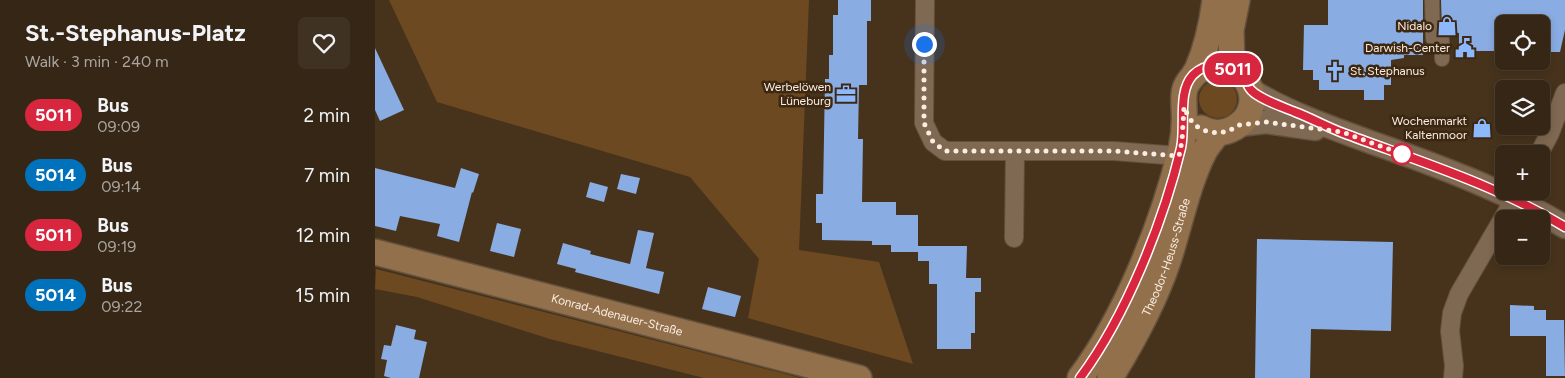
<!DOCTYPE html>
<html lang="en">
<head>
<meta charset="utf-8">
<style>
	body { margin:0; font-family:Figtree,sans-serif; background:#403222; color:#f1f3f6; height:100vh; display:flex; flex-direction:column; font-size:19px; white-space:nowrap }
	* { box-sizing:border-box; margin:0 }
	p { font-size:16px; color:#aaa5a0 }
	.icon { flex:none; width:28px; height:28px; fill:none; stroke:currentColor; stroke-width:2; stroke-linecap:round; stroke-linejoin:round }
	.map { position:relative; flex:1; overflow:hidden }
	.side { display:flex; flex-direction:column; background:#352615; width:375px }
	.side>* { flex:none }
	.badge { padding:0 10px; border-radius:16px; font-size:18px; line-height:32px }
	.buttons { position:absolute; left:1120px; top:15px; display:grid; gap:10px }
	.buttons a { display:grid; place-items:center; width:55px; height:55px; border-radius:8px; background:#352615; box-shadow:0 2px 8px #0003,0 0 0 1px #4f4334; font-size:25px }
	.you { position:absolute; width:25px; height:25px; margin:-12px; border:4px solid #fff; border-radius:50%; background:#1a73e8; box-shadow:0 0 0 8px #1a73e833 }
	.map>.badge { position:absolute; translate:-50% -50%; box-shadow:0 0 0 2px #fff }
	.round { display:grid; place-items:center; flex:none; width:52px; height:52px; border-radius:8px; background:#403222 }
	.head { display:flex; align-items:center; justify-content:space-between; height:85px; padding:0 25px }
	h1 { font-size:24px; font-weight:700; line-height:38px }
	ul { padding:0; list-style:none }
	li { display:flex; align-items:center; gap:15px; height:60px; padding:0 25px }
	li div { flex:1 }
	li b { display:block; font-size:19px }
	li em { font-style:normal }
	li .badge { min-width:55px; font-weight:700; text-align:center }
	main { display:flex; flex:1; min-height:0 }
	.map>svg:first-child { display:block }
	.green { fill:#6c4920 }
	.building { fill:#89ace3 }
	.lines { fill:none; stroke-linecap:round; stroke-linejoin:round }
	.pedestrian-casing { stroke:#63513d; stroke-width:16 }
	.minor-casing { stroke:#63513d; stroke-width:20 }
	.tertiary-casing { stroke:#63513d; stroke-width:25 }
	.secondary-casing { stroke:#63513d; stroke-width:28 }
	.pedestrian { stroke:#806952; stroke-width:14 }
	.minor { stroke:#806952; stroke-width:18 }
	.tertiary { stroke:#806952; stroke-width:22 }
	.secondary { stroke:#91704b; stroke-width:25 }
	.line-casing { stroke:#fff; stroke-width:11 }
	.line { stroke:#d7263d; stroke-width:8 }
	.walk { stroke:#fbede0; stroke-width:5; stroke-dasharray:0 9 }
	.stop-dot { fill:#fff; stroke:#d7263d; stroke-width:2.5 }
	.labels { text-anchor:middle; stroke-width:5; stroke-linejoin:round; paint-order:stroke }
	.poi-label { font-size:12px; fill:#fbede0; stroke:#3c2812; text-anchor:end }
	.street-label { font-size:12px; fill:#fbede0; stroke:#3c2812 }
</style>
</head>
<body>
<main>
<section class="side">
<div class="head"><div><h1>St.-Stephanus-Platz</h1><p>Walk · 3 min · 240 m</p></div><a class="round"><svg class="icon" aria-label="heart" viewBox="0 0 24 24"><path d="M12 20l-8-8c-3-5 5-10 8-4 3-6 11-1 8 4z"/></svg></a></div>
<ul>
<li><span class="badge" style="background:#d7263d;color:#fff">5011</span><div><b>Bus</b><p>09:09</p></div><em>2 min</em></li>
<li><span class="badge" style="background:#0072bc;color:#fff">5014</span><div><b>Bus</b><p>09:14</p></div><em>7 min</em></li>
<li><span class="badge" style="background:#d7263d;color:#fff">5011</span><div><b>Bus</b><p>09:19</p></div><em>12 min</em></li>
<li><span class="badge" style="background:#0072bc;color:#fff">5014</span><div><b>Bus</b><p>09:22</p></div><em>15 min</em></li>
</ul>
</section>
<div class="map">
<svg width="1190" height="378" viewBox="0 0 1190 378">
	<rect width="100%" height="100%" fill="#47331c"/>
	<g class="green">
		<path d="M 14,0 L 434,0 L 424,250 L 504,262 L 538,364 L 373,318 L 384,259 L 315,177 L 62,102 Z"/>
		<circle cx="843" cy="99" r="19"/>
		<path d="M 1,269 L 407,373 L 425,378 L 329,378 L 175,339 L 42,297 L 0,289 Z"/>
	</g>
	<g class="building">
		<path d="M 463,0 L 496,0 L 496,21 L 492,21 L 492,85 L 484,85 L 483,139 L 488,139 L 487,202 L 521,202 L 521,215 L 543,215 L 543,252 L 516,252 L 516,245 L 497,245 L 497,241 L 447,240 L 447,223 L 441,223 L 441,194 L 448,194 L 450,79 L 454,79 L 454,55 L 458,55 L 458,15 L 463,15 Z"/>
		<path d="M 953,0 L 1048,0 L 1048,55 L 1029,55 L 1029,58 L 1016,60 L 1016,85 L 1009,85 L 1009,100 L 989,100 L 989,90 L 944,90 L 944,80 L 938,80 L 938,70 L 928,70 L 929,25 L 953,25 Z"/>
		<path d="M 1066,0 L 1190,0 L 1190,30 L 1185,52 L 1166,52 L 1166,24 L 1129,24 L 1129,51 L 1084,51 L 1084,33 L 1067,31 Z"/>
		<path d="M 0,48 L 29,110 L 5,121 L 0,110 Z"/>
		<path d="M 0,168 L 80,188 L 86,168 L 104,174 L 98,193 L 97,192 L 84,242 L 62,236 L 65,224 L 25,216 L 21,231 L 0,226 Z"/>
		<path d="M 246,174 L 265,178 L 261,194 L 242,189 Z"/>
		<path d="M 215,182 L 233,187 L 229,202 L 211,197 Z"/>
		<path d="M 122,223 L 146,229 L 139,257 L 115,251 Z"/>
		<path d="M 263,230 L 279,233 L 271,268 L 289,272 L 284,294 L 200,272 L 201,269 L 182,264 L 188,243 L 216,251 L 215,254 L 255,264 Z"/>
		<path d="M 882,239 L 1018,242 L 1016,331 L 936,329 L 935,378 L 880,378 Z"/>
		<path d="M 543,246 L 592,246 L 591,278 L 606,278 L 606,292 L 600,292 L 600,333 L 596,333 L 596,349 L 562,349 L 562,284 L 554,284 L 554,261 L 543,261 Z"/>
		<path d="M 333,287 L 366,296 L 360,317 L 327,309 Z"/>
		<path d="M 1135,305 L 1159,306 L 1159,310 L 1171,310 L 1171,320 L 1189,320 L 1190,376 L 1171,376 L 1171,336 L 1135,336 Z"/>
		<path d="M 21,325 L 41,330 L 39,339 L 52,342 L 44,378 L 16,378 L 9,376 L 12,360 L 6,359 L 9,345 L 16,346 Z"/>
	</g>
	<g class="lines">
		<defs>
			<path id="pedestrian" d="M 1057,0 L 1058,38 L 1067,40 L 1067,59"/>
			<g id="minor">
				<path d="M 550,0 L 549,123 L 558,142 L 570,151 L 739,151 L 804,156"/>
				<path d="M 1164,154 L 1175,133 L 1190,93"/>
				<path d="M 639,238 L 640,151"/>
				<path d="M 1078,378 L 1079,366 L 1075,331 L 1077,313 L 1084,294 L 1144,191"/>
			</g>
			<g id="tertiary">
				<path d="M 876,90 C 913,113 957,128 998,143 C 1061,165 1134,192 1190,227"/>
				<path d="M 864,125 L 891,122 L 940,129"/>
			</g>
			<g id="secondary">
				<path d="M 857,68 L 856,30 L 862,0"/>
				<path d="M 820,73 C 868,46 898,106 859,128 C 849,134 837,134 826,128"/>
				<path id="s1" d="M 0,252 L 484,378"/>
				<path d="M 705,378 C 751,317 788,223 806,149 C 809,136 810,121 809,108 C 809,101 808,95 810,89 C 812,81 819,77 822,70 C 832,47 837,24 840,0"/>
				<path id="s2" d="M 735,378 C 758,341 779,303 793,261 C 804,228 813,183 829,152 C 832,146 838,140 842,133"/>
			</g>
		</defs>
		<use href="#pedestrian" class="pedestrian-casing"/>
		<use href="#minor" class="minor-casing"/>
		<use href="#tertiary" class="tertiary-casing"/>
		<use href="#secondary" class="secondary-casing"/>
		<use href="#pedestrian" class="pedestrian"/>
		<use href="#minor" class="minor"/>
		<use href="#tertiary" class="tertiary"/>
		<use href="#secondary" class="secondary"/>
	</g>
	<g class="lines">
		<defs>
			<path id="line" d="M 705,378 C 751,316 788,223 806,148 C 811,125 802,92 818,75 C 831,62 853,62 866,74 C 871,79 872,86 876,90 C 884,99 908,107 920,112 C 936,118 952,127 968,133 C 1043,161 1122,185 1190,227"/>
		</defs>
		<use href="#line" class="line-casing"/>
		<use href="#line" class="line"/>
		<path class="walk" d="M 549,44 L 549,123 L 558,142 L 570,151 L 739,151 L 804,156 L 807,141 L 809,107 L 814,118 L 821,126 L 831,131 L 842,133 L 854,131 L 864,125 L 891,122 L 967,132 L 1027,154"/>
	</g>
	<defs>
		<symbol id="shop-bare" viewBox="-9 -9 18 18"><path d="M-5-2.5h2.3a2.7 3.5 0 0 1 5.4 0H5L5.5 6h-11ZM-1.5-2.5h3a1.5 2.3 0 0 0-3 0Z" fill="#8db9fc" stroke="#3c2812" stroke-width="2.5" paint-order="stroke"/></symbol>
		<symbol id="civic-bare" viewBox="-9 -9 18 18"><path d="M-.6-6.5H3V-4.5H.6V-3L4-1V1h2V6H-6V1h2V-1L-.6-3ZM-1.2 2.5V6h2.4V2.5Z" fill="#8db9fc" stroke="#3c2812" stroke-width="2.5" paint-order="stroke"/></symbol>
		<symbol id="church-bare" viewBox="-9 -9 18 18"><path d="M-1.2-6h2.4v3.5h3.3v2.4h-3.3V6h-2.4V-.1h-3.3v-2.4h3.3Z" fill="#8db9fc" stroke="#3c2812" stroke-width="2.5" paint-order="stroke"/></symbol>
		<symbol id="office-bare" viewBox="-9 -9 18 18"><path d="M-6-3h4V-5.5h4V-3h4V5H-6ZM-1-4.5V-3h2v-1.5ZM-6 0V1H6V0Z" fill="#8db9fc" stroke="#3c2812" stroke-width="2.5" paint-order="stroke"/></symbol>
	</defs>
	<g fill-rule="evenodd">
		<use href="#shop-bare" x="1058" y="12" width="28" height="28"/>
		<use href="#civic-bare" x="1076" y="34" width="28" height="28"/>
		<use href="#church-bare" x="946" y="57" width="28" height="28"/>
		<use href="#office-bare" x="457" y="80" width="28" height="28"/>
		<use href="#shop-bare" x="1093" y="114" width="28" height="28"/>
	</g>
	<circle class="stop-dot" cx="1027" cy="154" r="10"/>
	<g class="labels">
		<g class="poi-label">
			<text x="1057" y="30">Nidalo</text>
			<text x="1075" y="52">Darwish-Center</text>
			<text x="975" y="75" text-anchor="start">St. Stephanus</text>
			<text x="456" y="91">Werbelöwen<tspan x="456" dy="14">Lüneburg</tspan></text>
			<text x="1092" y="125">Wochenmarkt<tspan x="1092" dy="14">Kaltenmoor</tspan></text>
		</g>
		<g class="street-label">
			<text dy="4" stroke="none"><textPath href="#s2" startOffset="134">Theodor-Heuss-Straße</textPath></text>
			<text dy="4" stroke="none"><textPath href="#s1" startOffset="250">Konrad-Adenauer-Straße</textPath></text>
		</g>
	</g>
</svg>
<div class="buttons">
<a><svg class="icon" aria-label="locate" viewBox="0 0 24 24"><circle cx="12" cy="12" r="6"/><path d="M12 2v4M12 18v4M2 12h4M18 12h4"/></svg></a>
<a><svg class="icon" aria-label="layers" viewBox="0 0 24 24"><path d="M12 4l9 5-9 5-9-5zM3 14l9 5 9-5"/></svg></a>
<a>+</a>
<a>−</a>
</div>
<div class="you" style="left:549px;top:44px"></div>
<b class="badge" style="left:858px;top:69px;background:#d7263d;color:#fff">5011</b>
</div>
</main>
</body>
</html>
